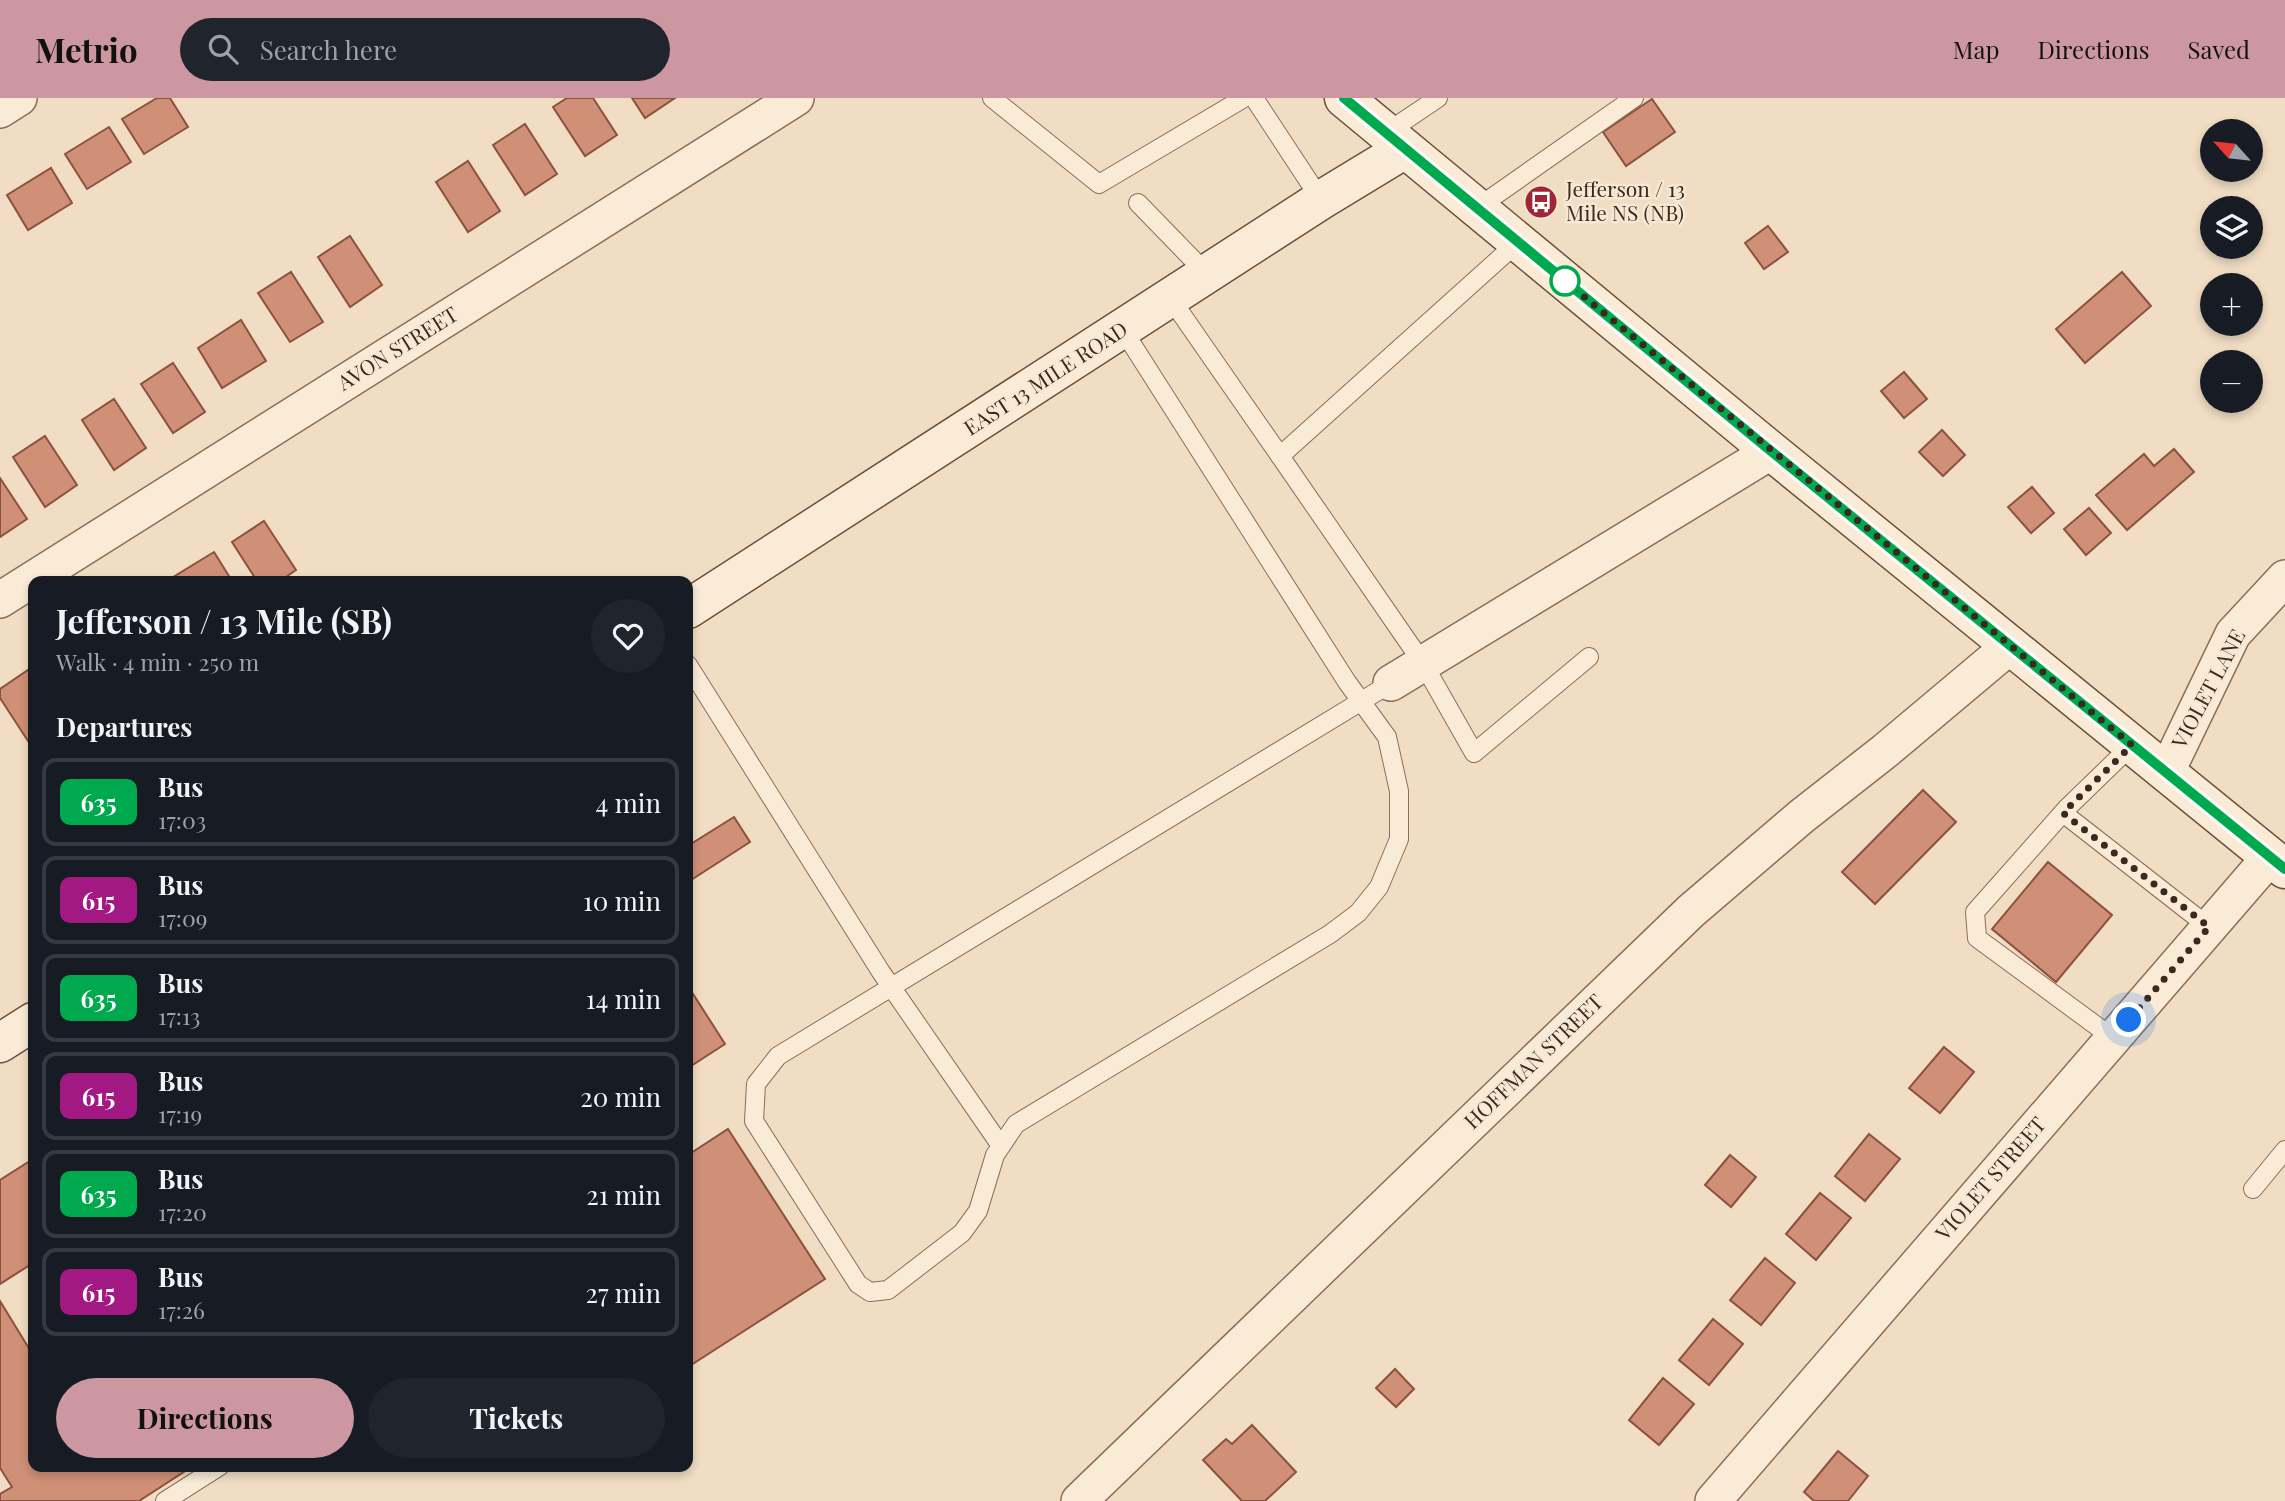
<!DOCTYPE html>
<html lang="en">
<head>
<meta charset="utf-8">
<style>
	body { margin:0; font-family:"Playfair Display",serif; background:#20242c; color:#f1f3f6; height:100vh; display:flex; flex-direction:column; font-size:26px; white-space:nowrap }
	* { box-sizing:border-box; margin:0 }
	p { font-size:23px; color:#9ea1a6 }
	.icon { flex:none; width:38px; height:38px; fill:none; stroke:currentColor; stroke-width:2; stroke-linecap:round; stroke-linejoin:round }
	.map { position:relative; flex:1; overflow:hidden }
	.sheet { position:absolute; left:28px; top:478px; width:665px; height:896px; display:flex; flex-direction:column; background:#171b24; border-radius:14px; box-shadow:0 4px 10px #0003 }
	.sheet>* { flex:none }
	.badge { padding:0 14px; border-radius:10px; font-size:24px; line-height:46px }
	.needle { width:46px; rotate:297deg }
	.fabs { position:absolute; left:2200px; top:21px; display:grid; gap:14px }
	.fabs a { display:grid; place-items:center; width:63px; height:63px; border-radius:50%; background:#171b24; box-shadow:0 4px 10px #0003; font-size:35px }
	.you { position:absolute; width:35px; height:35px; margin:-18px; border:5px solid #fff; border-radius:50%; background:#1a73e8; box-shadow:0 0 0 10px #1a73e833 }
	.map>.badge { position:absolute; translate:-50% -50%; box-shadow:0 0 0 4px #fff }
	h2 { padding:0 28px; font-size:26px; line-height:63px }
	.round { display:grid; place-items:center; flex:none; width:74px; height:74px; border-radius:37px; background:#20242c }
	.head { display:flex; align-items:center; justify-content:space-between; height:119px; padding:0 28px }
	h1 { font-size:33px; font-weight:700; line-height:52px }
	.button { display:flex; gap:14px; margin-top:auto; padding:14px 28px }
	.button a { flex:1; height:80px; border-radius:42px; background:#cc97a0; color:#111; font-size:28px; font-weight:700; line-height:80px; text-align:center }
	.button a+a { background:#20242c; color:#f1f3f6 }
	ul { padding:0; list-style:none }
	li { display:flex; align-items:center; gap:21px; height:88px; margin:0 14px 10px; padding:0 14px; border:4px solid #363941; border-radius:14px }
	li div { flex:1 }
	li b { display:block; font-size:26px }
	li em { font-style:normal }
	li .badge { min-width:77px; font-weight:700; text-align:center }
	header { display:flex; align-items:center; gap:42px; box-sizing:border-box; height:98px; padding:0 35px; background:#cc97a0; color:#111 }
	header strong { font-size:33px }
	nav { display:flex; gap:38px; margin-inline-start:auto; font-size:24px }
	.search { width:490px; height:63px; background:#20242c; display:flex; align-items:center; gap:18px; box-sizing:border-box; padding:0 24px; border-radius:38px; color:#9ea1a6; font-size:26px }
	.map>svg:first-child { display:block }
	.building { fill:#d09077; stroke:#8c523d; stroke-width:2 }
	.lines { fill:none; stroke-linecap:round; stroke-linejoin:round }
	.lane-casing { stroke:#8c6d59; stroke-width:20 }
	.street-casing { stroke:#8c6d59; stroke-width:38 }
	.secondary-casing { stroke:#6d4e3c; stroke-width:41 }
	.lane { stroke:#faebd7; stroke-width:18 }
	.street { stroke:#faebd7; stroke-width:35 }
	.secondary { stroke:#faebd7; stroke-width:38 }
	.line-casing { stroke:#fff; stroke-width:16 }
	.line { stroke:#00a94e; stroke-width:10 }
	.walk { stroke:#3b281e; stroke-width:7; stroke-dasharray:0 12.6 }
	.stop-dot { fill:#fff; stroke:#00a94e; stroke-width:3.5 }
	.labels { text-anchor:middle; stroke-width:5; stroke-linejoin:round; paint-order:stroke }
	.poi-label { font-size:21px; fill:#3b281e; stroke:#f7e8d3; text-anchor:start }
	.street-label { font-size:21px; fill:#3b281e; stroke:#f7e8d3 }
</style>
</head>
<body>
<header>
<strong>Metrio</strong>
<div class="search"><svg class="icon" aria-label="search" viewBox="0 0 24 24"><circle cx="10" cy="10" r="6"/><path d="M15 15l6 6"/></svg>Search here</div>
<nav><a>Map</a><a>Directions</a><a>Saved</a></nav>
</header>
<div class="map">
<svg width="2285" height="1403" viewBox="0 0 2285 1403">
	<rect width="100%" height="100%" fill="#f0ddc3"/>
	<g class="building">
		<path d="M 157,0 L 170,0 L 188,29 L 144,56 L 122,21 Z"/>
		<path d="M 567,0 L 593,0 L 617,37 L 585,58 L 553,9 Z"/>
		<path d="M 632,0 L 675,0 L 645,20 Z"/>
		<path d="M 1652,1 L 1675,34 L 1626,68 L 1603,34 Z"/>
		<path d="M 525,26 L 557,76 L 525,97 L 493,47 Z"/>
		<path d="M 109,29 L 131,64 L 87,91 L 65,56 Z"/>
		<path d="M 468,63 L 500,113 L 468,134 L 436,84 Z"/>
		<path d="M 51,70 L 72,105 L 28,132 L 7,97 Z"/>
		<path d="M 1768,128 L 1788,154 L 1764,171 L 1745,145 Z"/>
		<path d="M 350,138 L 382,187 L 350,209 L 318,159 Z"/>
		<path d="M 291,174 L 323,224 L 290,244 L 258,195 Z"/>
		<path d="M 2122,174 L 2151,208 L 2085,265 L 2056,231 Z"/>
		<path d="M 241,222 L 266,263 L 222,290 L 198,250 Z"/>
		<path d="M 173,265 L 205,314 L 173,335 L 141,286 Z"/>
		<path d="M 1904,274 L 1927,301 L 1904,320 L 1881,293 Z"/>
		<path d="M 114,301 L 146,350 L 114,372 L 82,322 Z"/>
		<path d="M 1942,332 L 1965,357 L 1943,378 L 1919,354 Z"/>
		<path d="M 45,338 L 77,387 L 45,409 L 13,359 Z"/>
		<path d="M 2174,351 L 2194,374 L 2127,432 L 2096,397 L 2144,356 L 2154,368 Z"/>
		<path d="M 0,380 L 27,421 L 0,439 Z"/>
		<path d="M 2032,389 L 2054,415 L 2031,435 L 2008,409 Z"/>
		<path d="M 2089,410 L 2111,435 L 2086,457 L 2064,431 Z"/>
		<path d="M 264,423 L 296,472 L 280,483 L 257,483 L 232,444 Z"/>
		<path d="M 214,454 L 232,483 L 172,483 L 170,481 Z"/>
		<path d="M 28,572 L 33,581 L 33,640 L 28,643 L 0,600 L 0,591 Z"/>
		<path d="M 1923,692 L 1956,724 L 1875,806 L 1842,774 Z"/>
		<path d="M 734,719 L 750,744 L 688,784 L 688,745 L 689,747 Z"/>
		<path d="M 2048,764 L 2112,817 L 2056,884 L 1992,831 Z"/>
		<path d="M 688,888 L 725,946 L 688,970 Z"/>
		<path d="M 1944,949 L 1974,974 L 1940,1015 L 1909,990 Z"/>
		<path d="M 728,1031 L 825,1181 L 688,1269 L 688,1057 Z"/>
		<path d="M 1869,1036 L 1900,1061 L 1865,1103 L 1835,1078 Z"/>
		<path d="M 1730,1057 L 1756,1079 L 1731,1109 L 1705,1087 Z"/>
		<path d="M 33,1061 L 33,1165 L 0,1186 L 0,1082 Z"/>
		<path d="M 1820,1095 L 1851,1120 L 1816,1162 L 1786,1136 Z"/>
		<path d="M 1765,1160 L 1795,1185 L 1761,1227 L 1730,1202 Z"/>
		<path d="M 0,1203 L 33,1257 L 33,1368 L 193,1368 L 139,1403 L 0,1403 L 0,1396 L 12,1389 L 0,1370 Z"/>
		<path d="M 1713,1221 L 1743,1246 L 1709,1287 L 1679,1262 Z"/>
		<path d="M 1395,1271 L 1414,1291 L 1396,1309 L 1376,1290 Z"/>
		<path d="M 1663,1280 L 1694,1306 L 1659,1347 L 1629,1322 Z"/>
		<path d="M 1252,1327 L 1296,1374 L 1265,1403 L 1242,1403 L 1203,1362 L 1226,1341 L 1232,1346 Z"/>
		<path d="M 1838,1353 L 1868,1378 L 1848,1403 L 1814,1403 L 1804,1394 Z"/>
	</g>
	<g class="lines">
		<defs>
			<g id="lane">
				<path d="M 992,0 L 1099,86 L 1244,0"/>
				<path d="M 1254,0 L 1321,102"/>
				<path d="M 1386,35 L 1438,0"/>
				<path d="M 1138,105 L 1207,176"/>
				<path d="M 1477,110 L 1634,0"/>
				<path d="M 1518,144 L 1280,358 L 1424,567 L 1474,655 L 1589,559"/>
				<path d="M 1171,201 L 1280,358"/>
				<path d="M 1123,232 L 1347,584 L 1387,639 L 1399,693 L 1399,741 L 1379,789 L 1358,815 L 1330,836 L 1016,1026 L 995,1057 L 978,1113 L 962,1135 L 888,1192 L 870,1194 L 858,1186 L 754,1023 L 756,986 L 778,958 L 1360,604 L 1391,585"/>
				<path d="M 688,567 L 881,874 L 1001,1048"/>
				<path d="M 2063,715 L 2209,829"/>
				<path d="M 2113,940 L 1977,840 L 1975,814 L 2067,710 L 2132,647"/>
				<path d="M 2253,1091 L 2285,1052"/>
				<path d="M 165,1403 L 220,1368"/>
			</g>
			<g id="street">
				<path d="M 0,12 L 19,0"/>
				<path d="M 0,502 L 796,0"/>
				<path d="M 1391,585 L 1772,353"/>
				<path d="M 2166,675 L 2233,536 L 2285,480"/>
				<path d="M 1079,1403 L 1691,813 L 1802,718 L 1885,653 L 2010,548"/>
				<path d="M 1713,1403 L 2270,759"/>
			</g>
			<g id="secondary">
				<path d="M 1344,0 L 1766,349 L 2285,771"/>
				<path d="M 688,511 L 1321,102 L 1405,51"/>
				<path d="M 0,945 L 33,924"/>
			</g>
		</defs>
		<use href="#lane" class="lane-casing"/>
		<use href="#street" class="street-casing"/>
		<use href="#secondary" class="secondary-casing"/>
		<use href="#lane" class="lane"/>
		<use href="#street" class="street"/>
		<use href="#secondary" class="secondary"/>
	</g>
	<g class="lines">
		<defs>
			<path id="line" d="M 1344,0 L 1766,349 L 2285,771"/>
		</defs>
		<use href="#line" class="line-casing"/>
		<use href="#line" class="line"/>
		<path class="walk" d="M 1565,183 L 2132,647 L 2063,715 L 2209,829 L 2129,922"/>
	</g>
	<defs>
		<symbol id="bus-disc" viewBox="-11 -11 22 22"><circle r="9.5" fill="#9e2637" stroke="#f7e8d3"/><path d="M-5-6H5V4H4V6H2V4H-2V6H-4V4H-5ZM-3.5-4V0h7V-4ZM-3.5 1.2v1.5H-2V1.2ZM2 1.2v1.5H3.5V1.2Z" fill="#fff"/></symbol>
	</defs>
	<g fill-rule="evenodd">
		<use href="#bus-disc" x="1522" y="85" width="38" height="38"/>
	</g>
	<circle class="stop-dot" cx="1565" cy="183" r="14"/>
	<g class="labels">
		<g class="poi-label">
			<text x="1566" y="99">Jefferson / 13<tspan x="1566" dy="24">Mile NS (NB)</tspan></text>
		</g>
		<g class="street-label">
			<text transform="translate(398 251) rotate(-32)" y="7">AVON STREET</text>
			<text transform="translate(1046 281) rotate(-33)" y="7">EAST 13 MILE ROAD</text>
			<text transform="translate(2209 591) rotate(-62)" y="7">VIOLET LANE</text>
			<text transform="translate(1534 964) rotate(-44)" y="7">HOFFMAN STREET</text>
			<text transform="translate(1991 1081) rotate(-49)" y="7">VIOLET STREET</text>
		</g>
	</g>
</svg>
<div class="fabs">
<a><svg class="needle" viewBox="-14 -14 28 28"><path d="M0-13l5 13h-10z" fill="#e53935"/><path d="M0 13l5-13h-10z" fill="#9ea1a6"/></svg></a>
<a><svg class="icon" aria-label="layers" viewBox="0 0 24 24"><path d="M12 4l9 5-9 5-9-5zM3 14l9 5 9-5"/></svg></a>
<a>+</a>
<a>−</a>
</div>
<div class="you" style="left:2129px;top:922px"></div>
<section class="sheet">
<div class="head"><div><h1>Jefferson / 13 Mile (SB)</h1><p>Walk · 4 min · 250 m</p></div><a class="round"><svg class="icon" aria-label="heart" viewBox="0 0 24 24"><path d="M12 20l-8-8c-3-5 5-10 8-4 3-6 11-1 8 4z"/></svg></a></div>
<h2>Departures</h2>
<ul>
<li><span class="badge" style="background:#00a94e;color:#fff">635</span><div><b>Bus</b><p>17:03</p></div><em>4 min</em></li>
<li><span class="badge" style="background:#a31984;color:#fff">615</span><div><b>Bus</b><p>17:09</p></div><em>10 min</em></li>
<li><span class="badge" style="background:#00a94e;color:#fff">635</span><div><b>Bus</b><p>17:13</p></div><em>14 min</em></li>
<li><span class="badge" style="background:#a31984;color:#fff">615</span><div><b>Bus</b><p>17:19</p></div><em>20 min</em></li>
<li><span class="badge" style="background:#00a94e;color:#fff">635</span><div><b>Bus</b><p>17:20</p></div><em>21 min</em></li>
<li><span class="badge" style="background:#a31984;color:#fff">615</span><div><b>Bus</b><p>17:26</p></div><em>27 min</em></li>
</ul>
<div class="button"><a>Directions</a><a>Tickets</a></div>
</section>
</div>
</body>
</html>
